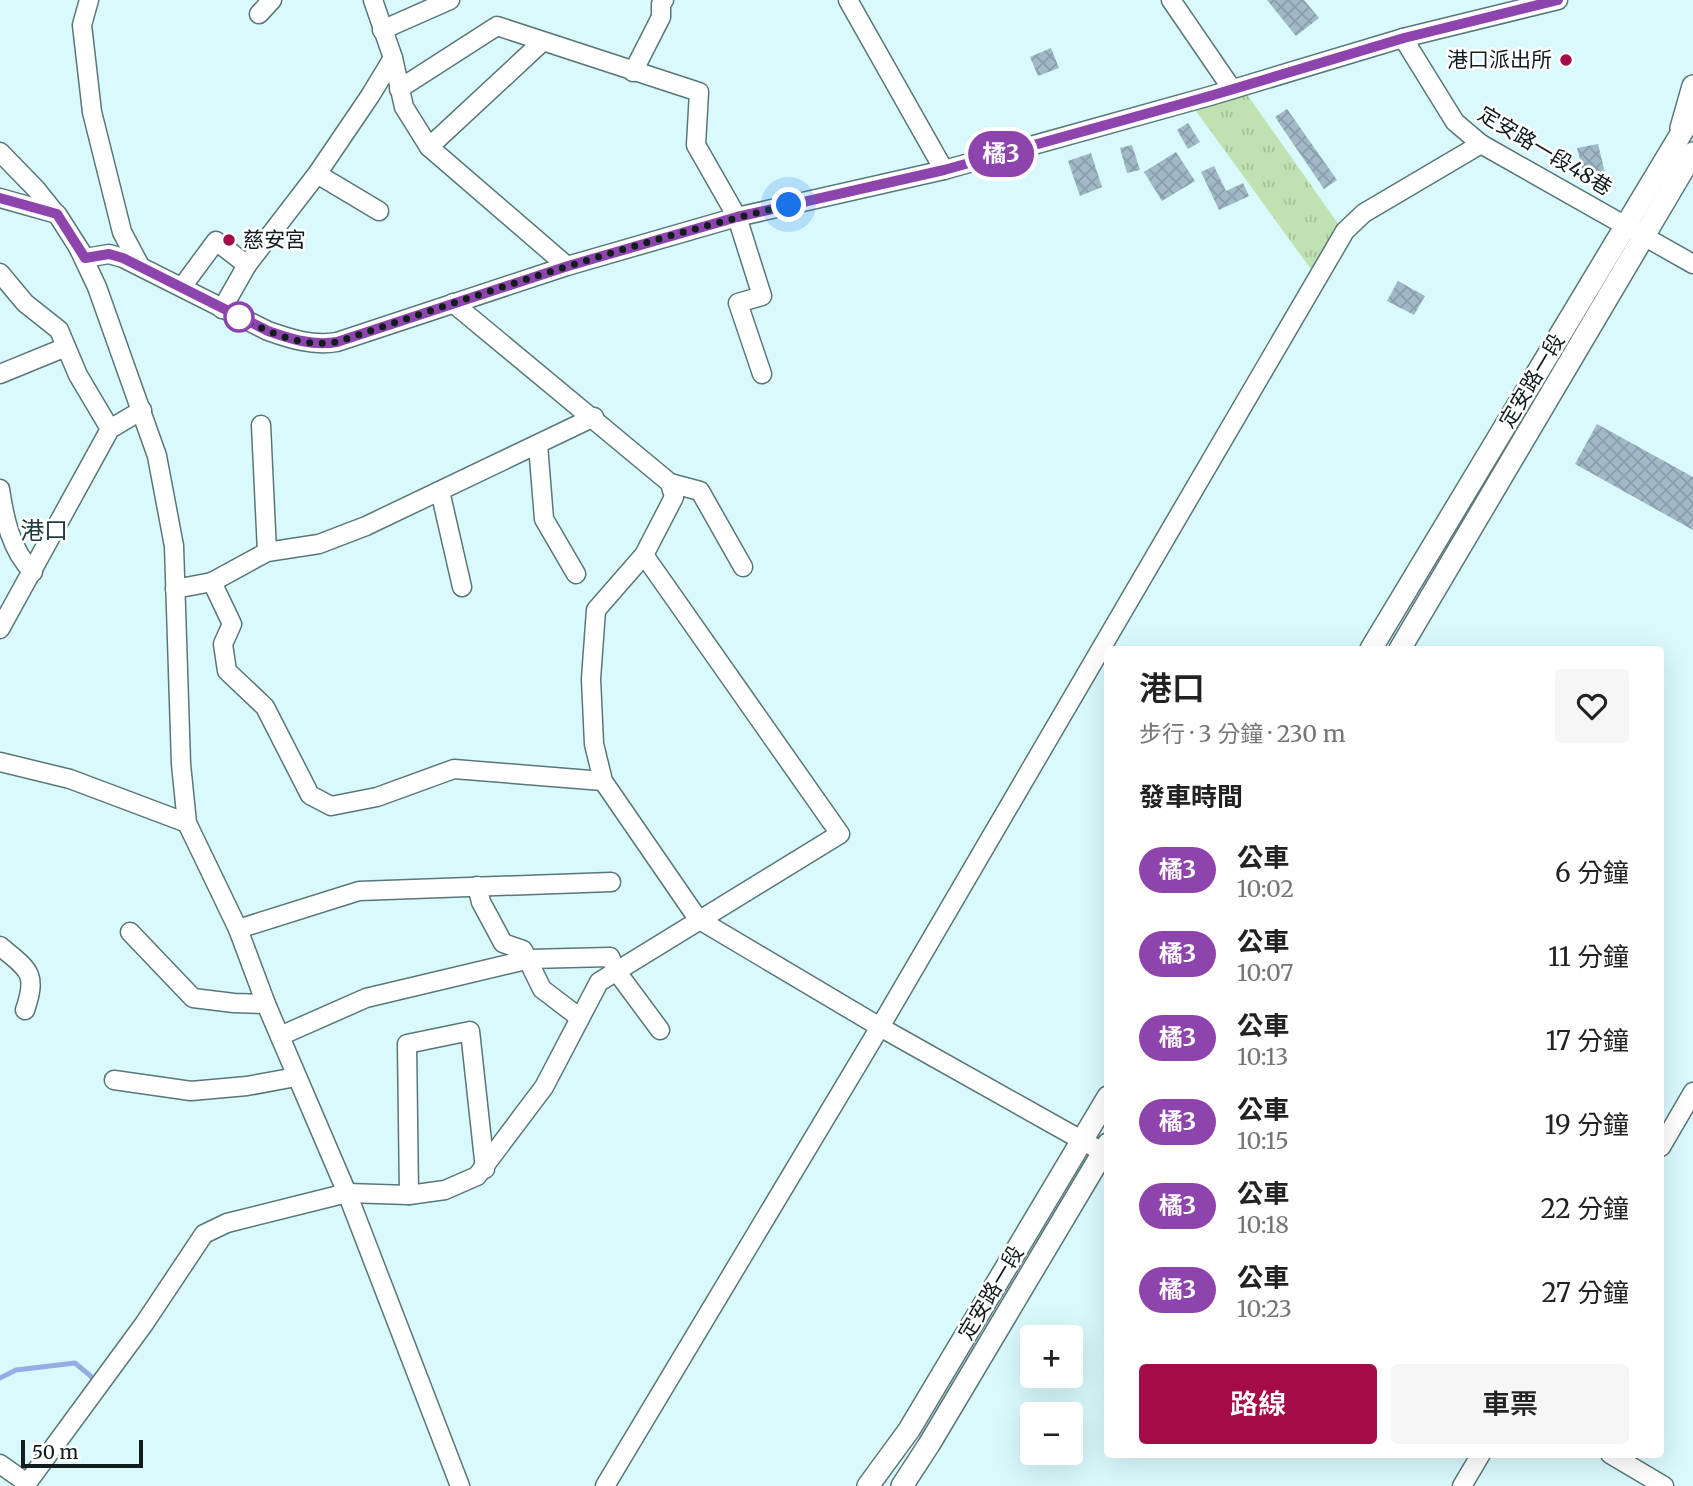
<!DOCTYPE html>
<html lang="zh-TW">
<head>
<meta charset="utf-8">
<style>
	body { margin:0; font-family:Merriweather,"Noto Sans TC",serif; background:#f6f6f6; color:#222; height:100vh; display:flex; flex-direction:column; font-size:26px; white-space:nowrap }
	* { box-sizing:border-box; margin:0 }
	p { font-size:23px; color:#767676 }
	.icon { flex:none; width:38px; height:38px; fill:none; stroke:currentColor; stroke-width:2; stroke-linecap:round; stroke-linejoin:round }
	.map { position:relative; flex:1; overflow:hidden }
	.panel { position:absolute; left:1104px; top:646px; width:560px; height:812px; display:flex; flex-direction:column; background:#fff; border-radius:7px; box-shadow:0 7px 28px #0002 }
	.panel>* { flex:none }
	.badge { padding:0 14px; border-radius:23px; font-size:24px; line-height:46px }
	.fabs { position:absolute; left:1020px; top:1325px; display:grid; gap:14px }
	.fabs a { display:grid; place-items:center; width:63px; height:63px; border-radius:7px; background:#fff; box-shadow:0 7px 28px #0002; font-size:35px }
	.scale { position:absolute; left:21px; bottom:18px; width:122px; box-sizing:border-box; padding-left:7px; border:4px solid #121d1e; border-top:0; font-size:19px; line-height:24px; white-space:nowrap; color:#121d1e; -webkit-text-stroke:5px #fff; paint-order:stroke }
	.you { position:absolute; width:35px; height:35px; margin:-18px; border:5px solid #fff; border-radius:50%; background:#1a73e8; box-shadow:0 0 0 10px #1a73e833 }
	.map>.badge { position:absolute; translate:-50% -50%; box-shadow:0 0 0 4px #fff }
	h2 { padding:0 35px; font-size:26px; line-height:63px }
	.round { display:grid; place-items:center; flex:none; width:74px; height:74px; border-radius:7px; background:#f6f6f6 }
	.headline { display:flex; align-items:center; justify-content:space-between; height:119px; padding:0 35px }
	h1 { font-size:33px; font-weight:600; line-height:52px }
	.cta { display:flex; gap:14px; margin-top:auto; padding:14px 35px }
	.cta a { flex:1; height:80px; border-radius:7px; background:#a40c47; color:#fff; font-size:28px; font-weight:600; line-height:80px; text-align:center }
	.cta a+a { background:#f6f6f6; color:#222 }
	ul { padding:0; list-style:none }
	li { display:flex; align-items:center; gap:21px; height:84px; padding:0 35px }
	li div { flex:1 }
	li b { display:block; font-size:26px }
	li em { font-style:normal }
	li .badge { min-width:77px; font-weight:700; text-align:center }
	.map>svg:first-child { display:block }
	.grass { fill:url(#grass-tufts) }
	.lines { fill:none; stroke-linecap:round; stroke-linejoin:round }
	.stream { stroke:#96ace5; stroke-width:5 }
	.building { fill:url(#building-cross-hatch) }
	.minor-casing { stroke:#597678; stroke-width:21 }
	.major-casing { stroke:#597678; stroke-width:24 }
	.minor { stroke:#fff; stroke-width:18 }
	.major { stroke:#fff; stroke-width:21 }
	.line-casing { stroke:#fff; stroke-width:16 }
	.line { stroke:#8e44ad; stroke-width:10 }
	.walk { stroke:#121d1e; stroke-width:7; stroke-dasharray:0 12.6 }
	.poi-dot { fill:#a40c47; stroke:#fff; stroke-width:2.5 }
	.stop-dot { fill:#fff; stroke:#8e44ad; stroke-width:3.5 }
	.labels { text-anchor:middle; stroke-width:5; stroke-linejoin:round; paint-order:stroke }
	.poi-label { font-size:21px; fill:#121d1e; stroke:#fff; text-anchor:end }
	.street-label { font-size:21px; fill:#121d1e; stroke:#fff }
	.quarter-label { font-size:24px; fill:#1e393c; stroke:#fff }
</style>
</head>
<body>
<div class="map">
<svg width="1693" height="1486" viewBox="0 0 1693 1486">
	<defs>
		<pattern id="grass-tufts" width="24" height="20" patternUnits="userSpaceOnUse" patternTransform="scale(1.75)"><rect width="24" height="20" fill="#c0e1b1"/><path d="M3 7l-1-3M5 7V3M7 7l1-3M15 17l-1-3M17 17v-4M19 17l1-3" fill="none" stroke="#a4c198"/></pattern>
		<pattern id="building-cross-hatch" width="8" height="8" patternUnits="userSpaceOnUse" patternTransform="scale(1.75)"><rect width="8" height="8" fill="#a0b8c7"/><path d="M0 0l8 8M0 8l8-8" fill="none" stroke="#899eaa"/></pattern>
	</defs>
	<rect width="100%" height="100%" fill="#d9f9fc"/>
	<path class="grass" d="M 1246,93 L 1341,228 L 1313,272 L 1196,111 Z"/>
	<g class="lines">
		<path class="stream" d="M 0,1378 L 16,1370 L 75,1363 L 93,1378"/>
	</g>
	<g class="building">
		<path d="M 1267,0 L 1304,0 L 1319,18 L 1296,36 Z"/>
		<path d="M 1051,48 L 1059,68 L 1038,76 L 1030,57 Z"/>
		<path d="M 1287,109 L 1337,180 L 1324,189 L 1275,117 Z"/>
		<path d="M 1188,123 L 1200,142 L 1188,149 L 1177,130 Z"/>
		<path d="M 1598,144 L 1606,177 L 1583,171 L 1577,148 Z"/>
		<path d="M 1132,145 L 1140,170 L 1127,173 L 1120,148 Z"/>
		<path d="M 1176,152 L 1195,181 L 1162,201 L 1144,172 Z"/>
		<path d="M 1091,153 L 1102,187 L 1080,196 L 1068,161 Z"/>
		<path d="M 1214,166 L 1226,191 L 1243,183 L 1249,196 L 1219,210 L 1201,172 Z"/>
		<path d="M 1398,281 L 1425,296 L 1414,315 L 1387,301 Z"/>
		<path d="M 1597,424 L 1693,477 L 1693,530 L 1575,464 Z"/>
	</g>
	<g class="lines">
		<defs>
			<g id="minor">
				<path d="M 89,0 L 82,25 L 92,112 L 122,232 L 139,264"/>
				<path d="M 373,0 L 393,58 L 404,107 L 429,147 L 567,266"/>
				<path d="M 848,0 L 944,170"/>
				<path d="M 1171,0 L 1232,89"/>
				<path d="M 259,14 L 272,0"/>
				<path d="M 382,30 L 450,0"/>
				<path d="M 1403,38 L 1455,122 L 1481,144 L 1693,264"/>
				<path d="M 633,72 L 661,17 L 661,4 L 664,0"/>
				<path d="M 399,89 L 497,26 L 699,92 L 696,145 L 737,217 L 762,296 L 738,303 L 762,374"/>
				<path d="M 429,147 L 542,42"/>
				<path d="M 0,152 L 36,189 L 56,214"/>
				<path d="M 317,174 L 379,211"/>
				<path d="M 0,198 L 57,214 L 85,258 L 109,254 L 123,258 L 268,331 C 291,339 312,346 337,342 L 567,266 L 737,217 L 944,170 L 1210,96 L 1403,38 L 1558,0"/>
				<path d="M 79,249 L 97,287 L 157,456 L 174,546 L 181,764 L 187,823 L 238,929 L 266,1004 L 347,1193 L 460,1486"/>
				<path d="M 0,273 L 25,303 L 59,330 L 78,375 L 110,429"/>
				<path d="M 182,287 L 216,241 L 247,265"/>
				<path d="M 453,303 L 670,483 L 674,497 L 644,555 L 596,610 L 591,679 L 594,744 L 603,781 L 698,919 L 880,1027 L 1108,1155"/>
				<path d="M 222,309 L 247,265 L 317,174 L 370,96 L 393,58"/>
				<path d="M 0,374 L 66,347"/>
				<path d="M 261,425 L 267,552"/>
				<path d="M 538,445 L 544,519 L 576,574"/>
				<path d="M 670,483 L 700,491 L 743,567"/>
				<path d="M 0,489 C 4,517 11,551 33,572"/>
				<path d="M 440,491 L 462,587"/>
				<path d="M 212,582 L 232,624 L 223,644 L 227,671 L 265,707 L 310,795 L 331,806 L 377,797 L 454,769 L 603,781"/>
				<path d="M 175,589 L 212,582 L 267,552 L 319,544 L 366,526 L 594,417"/>
				<path d="M 0,629 L 110,429 L 142,410"/>
				<path d="M 0,762 L 70,779 L 187,823"/>
				<path d="M 477,886 L 481,902 L 503,943 L 523,950 L 542,989 L 580,1018"/>
				<path d="M 238,929 L 359,891 L 611,882"/>
				<path d="M 130,932 L 193,998 L 234,1003 L 266,1004"/>
				<path d="M 0,946 C 28,970 38,972 25,1010"/>
				<path d="M 280,1036 L 366,998 L 530,959 L 610,957 L 617,972 L 660,1030"/>
				<path d="M 114,1080 L 191,1091 L 247,1086 L 296,1077"/>
				<path d="M 1661,1147 L 1693,1092"/>
				<path d="M 409,1195 L 407,1044 L 470,1031 L 485,1169"/>
				<path d="M 1610,1454 L 1664,1486"/>
				<path d="M 0,1464 L 27,1483"/>
				<path d="M 25,1486 L 144,1324 L 204,1234 L 227,1223 L 347,1193 L 409,1195 L 445,1190 L 477,1176 L 544,1087 L 599,982 L 840,834 L 644,555"/>
				<path d="M 605,1486 L 880,1027 L 1345,231 L 1364,213 L 1481,144"/>
				<path d="M 1462,1486 L 1481,1454"/>
			</g>
			<g id="major">
				<path d="M 1681,128 L 1693,86"/>
				<path d="M 1371,649 L 1693,114"/>
				<path d="M 1400,649 L 1693,153"/>
				<path d="M 868,1486 L 909,1430 L 1108,1097"/>
				<path d="M 902,1486 L 930,1443 L 1108,1144"/>
			</g>
		</defs>
		<use href="#minor" class="minor-casing"/>
		<use href="#major" class="major-casing"/>
		<use href="#minor" class="minor"/>
		<use href="#major" class="major"/>
	</g>
	<g class="lines">
		<defs>
			<path id="line" d="M 0,198 L 57,214 L 85,258 L 109,254 L 123,258 L 268,331 C 291,339 312,346 337,342 L 568,266 L 737,217 L 944,170 L 1210,96 L 1404,38 L 1558,0"/>
		</defs>
		<use href="#line" class="line-casing"/>
		<use href="#line" class="line"/>
		<path class="walk" d="M 239,317 C 270,333 303,348 337,342 C 486,292 636,241 789,205"/>
	</g>
	<g class="poi-dot">
		<circle cx="1566" cy="60" r="7"/>
		<circle cx="229" cy="240" r="7"/>
	</g>
	<circle class="stop-dot" cx="239" cy="317" r="14"/>
	<g class="labels">
		<g class="poi-label">
			<text x="1552" y="67">港口派出所</text>
			<text x="243" y="247" text-anchor="start">慈安宮</text>
		</g>
		<g class="street-label">
			<text transform="translate(1545 151) rotate(31)" y="7">定安路一段48巷</text>
			<text transform="translate(1532 381) rotate(-59)" y="7">定安路一段</text>
			<text transform="translate(991 1293) rotate(-59)" y="7">定安路一段</text>
		</g>
		<g class="quarter-label">
			<text x="44" y="539">港口</text>
		</g>
	</g>
</svg>
<div class="fabs">
<a>+</a>
<a>−</a>
</div>
<div class="scale">50 m</div>
<div class="you" style="left:789px;top:205px"></div>
<b class="badge" style="left:1001px;top:154px;background:#8e44ad;color:#fff">橘3</b>
<section class="panel">
<div class="headline"><div><h1>港口</h1><p>步行 · 3 分鐘 · 230 m</p></div><a class="round"><svg class="icon" aria-label="heart" viewBox="0 0 24 24"><path d="M12 20l-8-8c-3-5 5-10 8-4 3-6 11-1 8 4z"/></svg></a></div>
<h2>發車時間</h2>
<ul>
<li><span class="badge" style="background:#8e44ad;color:#fff">橘3</span><div><b>公車</b><p>10:02</p></div><em>6 分鐘</em></li>
<li><span class="badge" style="background:#8e44ad;color:#fff">橘3</span><div><b>公車</b><p>10:07</p></div><em>11 分鐘</em></li>
<li><span class="badge" style="background:#8e44ad;color:#fff">橘3</span><div><b>公車</b><p>10:13</p></div><em>17 分鐘</em></li>
<li><span class="badge" style="background:#8e44ad;color:#fff">橘3</span><div><b>公車</b><p>10:15</p></div><em>19 分鐘</em></li>
<li><span class="badge" style="background:#8e44ad;color:#fff">橘3</span><div><b>公車</b><p>10:18</p></div><em>22 分鐘</em></li>
<li><span class="badge" style="background:#8e44ad;color:#fff">橘3</span><div><b>公車</b><p>10:23</p></div><em>27 分鐘</em></li>
</ul>
<div class="cta"><a>路線</a><a>車票</a></div>
</section>
</div>
</body>
</html>
